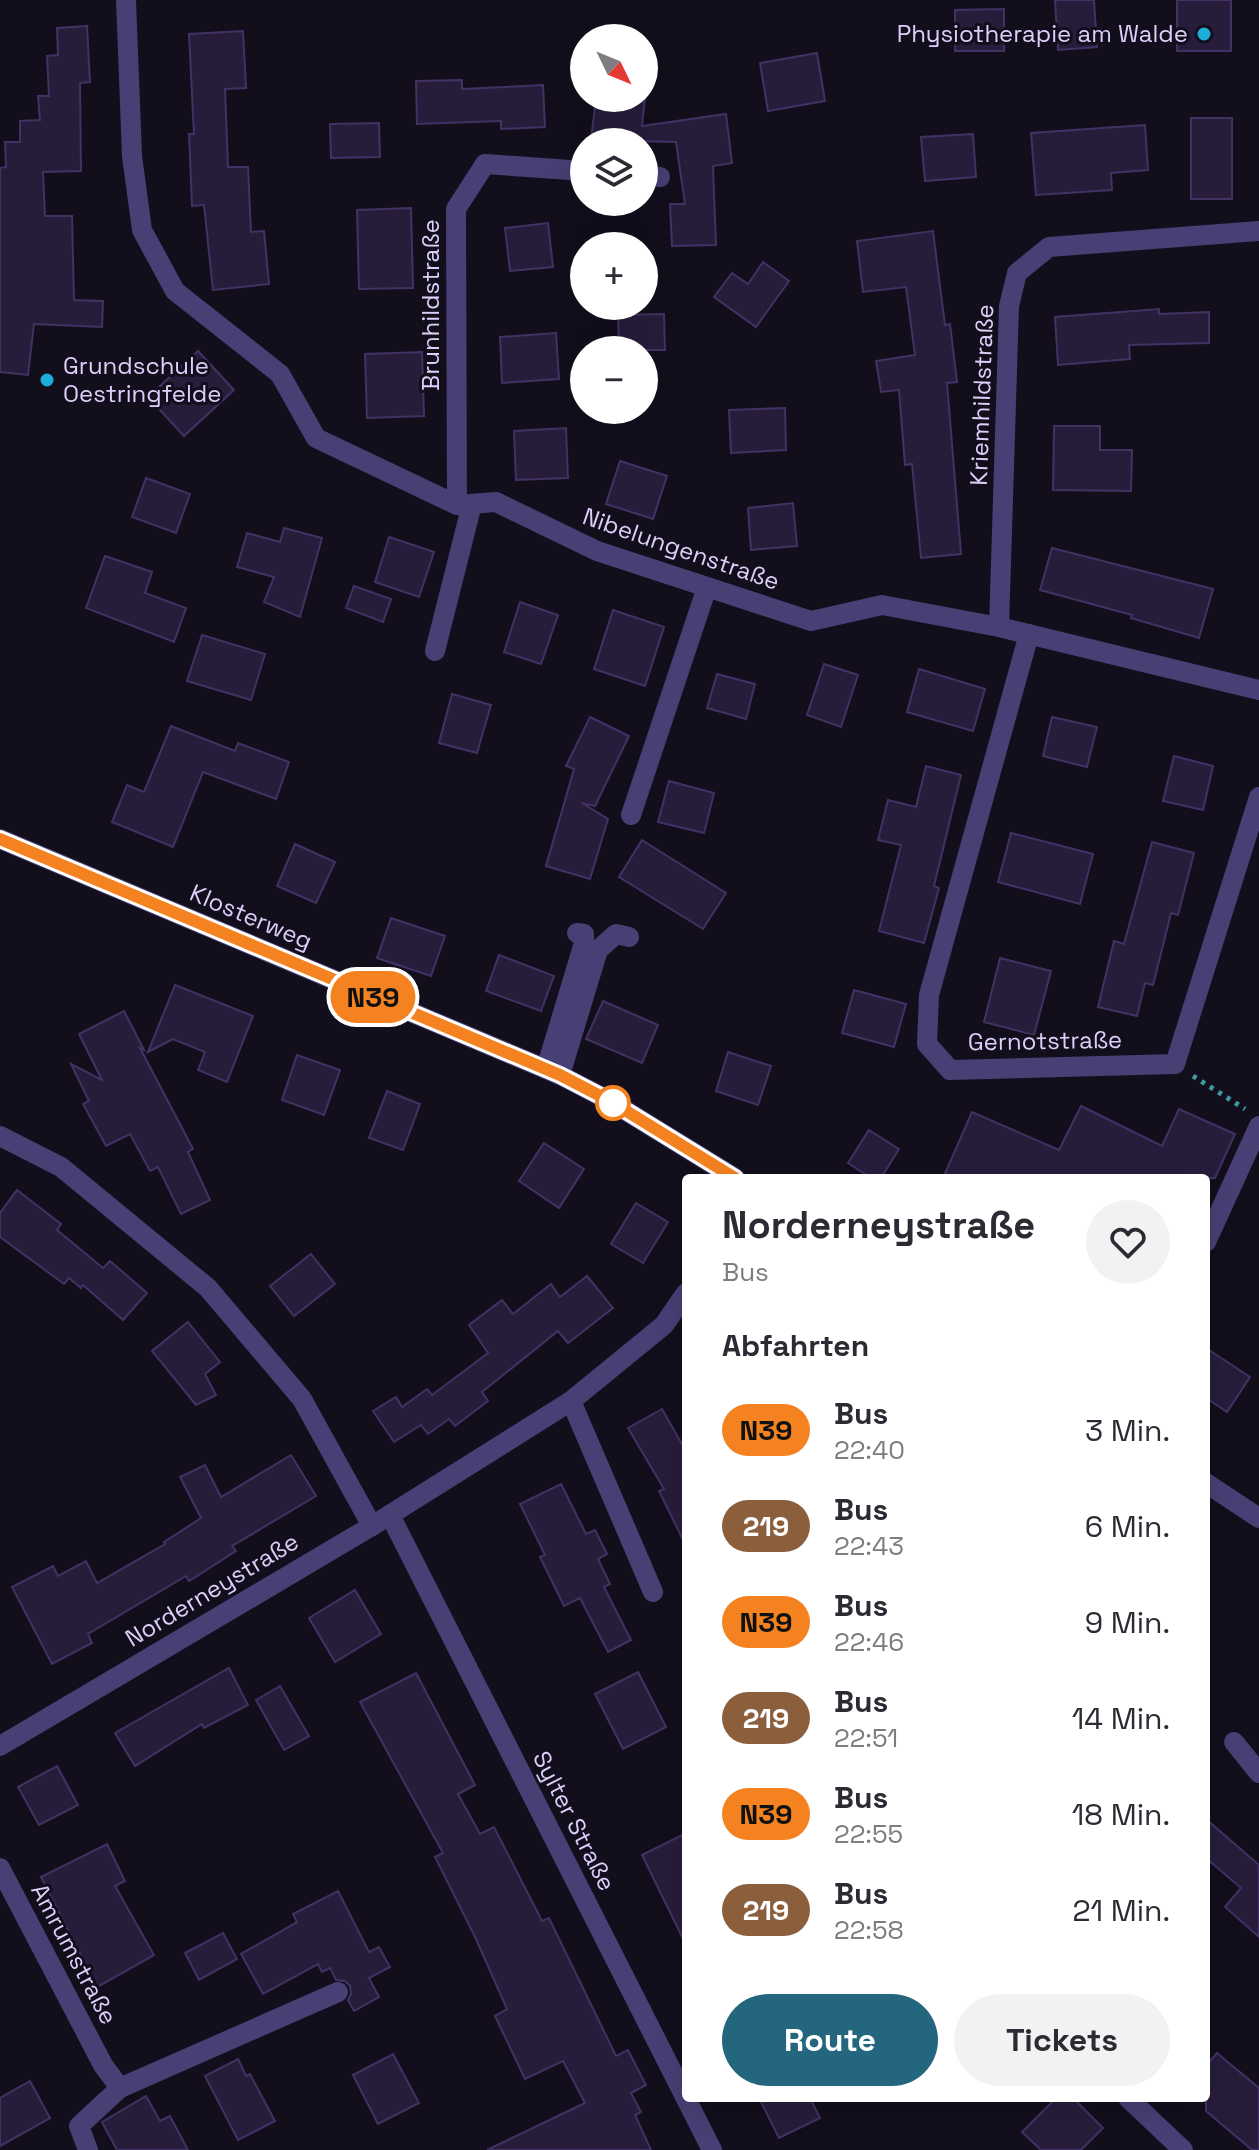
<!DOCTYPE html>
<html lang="de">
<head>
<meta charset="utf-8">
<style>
	body { margin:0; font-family:"Space Grotesk",sans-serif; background:#f2f2f3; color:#2b2b33; height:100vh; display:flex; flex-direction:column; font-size:30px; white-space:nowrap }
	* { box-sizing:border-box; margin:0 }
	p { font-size:26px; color:#7c7c81 }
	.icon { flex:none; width:44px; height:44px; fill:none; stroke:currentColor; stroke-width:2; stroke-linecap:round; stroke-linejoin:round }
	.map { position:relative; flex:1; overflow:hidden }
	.side { position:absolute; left:682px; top:1174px; width:528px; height:928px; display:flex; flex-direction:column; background:#fff; border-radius:8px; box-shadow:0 8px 32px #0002 }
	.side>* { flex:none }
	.badge { padding:0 16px; border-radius:26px; font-size:28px; line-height:52px }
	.needle { width:52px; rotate:133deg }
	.fabs { position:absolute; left:570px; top:24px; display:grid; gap:16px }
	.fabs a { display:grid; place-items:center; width:88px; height:88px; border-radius:50%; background:#fff; box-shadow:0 8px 32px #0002; font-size:40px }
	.map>.badge { position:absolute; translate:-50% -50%; box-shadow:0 0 0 4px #fff }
	h2 { padding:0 40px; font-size:30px; line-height:72px }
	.round { display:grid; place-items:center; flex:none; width:84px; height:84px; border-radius:42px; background:#f2f2f3 }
	.head { display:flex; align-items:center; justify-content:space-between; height:136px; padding:0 40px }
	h1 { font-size:38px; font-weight:700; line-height:60px }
	.primary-button { display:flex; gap:16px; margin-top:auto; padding:16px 40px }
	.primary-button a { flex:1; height:92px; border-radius:48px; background:#24667d; color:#fff; font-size:32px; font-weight:700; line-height:92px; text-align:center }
	.primary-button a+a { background:#f2f2f3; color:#2b2b33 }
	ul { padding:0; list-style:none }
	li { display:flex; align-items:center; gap:24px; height:96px; padding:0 40px }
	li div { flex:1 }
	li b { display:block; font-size:30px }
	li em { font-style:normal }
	li .badge { min-width:88px; font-weight:700; text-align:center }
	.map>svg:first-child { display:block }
	.building { fill:#271d3b; stroke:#423264; stroke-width:2 }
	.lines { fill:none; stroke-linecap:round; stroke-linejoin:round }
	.path { stroke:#3c99a0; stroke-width:5; stroke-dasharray:4 6; stroke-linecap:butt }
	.minor { stroke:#483f75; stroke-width:20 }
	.line-casing { stroke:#fff; stroke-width:18 }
	.line { stroke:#f58220; stroke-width:12 }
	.poi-dot { fill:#1cadd8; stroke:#120e1c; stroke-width:3 }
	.stop-dot { fill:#fff; stroke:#f58220; stroke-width:4 }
	.labels { text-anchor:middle; stroke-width:6; stroke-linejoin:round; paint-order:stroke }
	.poi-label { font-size:24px; fill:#dad0f9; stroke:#120e1c; text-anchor:end }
	.street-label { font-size:24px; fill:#dad0f9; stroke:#120e1c }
</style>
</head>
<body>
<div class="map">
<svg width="1259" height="2150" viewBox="0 0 1259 2150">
	<rect width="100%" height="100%" fill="#120e1c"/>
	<g class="building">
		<path d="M 1055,0 L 1094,0 L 1097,47 L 1058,50 Z"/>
		<rect x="1177" y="0" width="54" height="51"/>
		<path d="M 1004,9 L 1004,51 L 955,51 L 955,10 Z"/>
		<path d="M 87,26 L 90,82 L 80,83 L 81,171 L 43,172 L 45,216 L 72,216 L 74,300 L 103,301 L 102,327 L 34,324 L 28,375 L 0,372 L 0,168 L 6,167 L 5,142 L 20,142 L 20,121 L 40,120 L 38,96 L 49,96 L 47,56 L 58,55 L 57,28 Z"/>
		<path d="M 243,31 L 246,88 L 225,89 L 228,167 L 248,167 L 251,232 L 264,231 L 269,284 L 213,290 L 204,205 L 192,206 L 189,134 L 194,134 L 189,34 Z"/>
		<path d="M 817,53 L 825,101 L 768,111 L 760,63 Z"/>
		<path d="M 462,80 L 462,89 L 543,85 L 545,127 L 501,129 L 501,121 L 417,124 L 416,81 Z"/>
		<path d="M 596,98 L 645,98 L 642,126 L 726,114 L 732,163 L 713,166 L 716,245 L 672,246 L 670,204 L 685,204 L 676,142 L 591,140 Z"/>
		<rect x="1191" y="118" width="41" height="81"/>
		<path d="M 379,123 L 380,157 L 331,158 L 330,124 Z"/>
		<path d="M 1145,125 L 1148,170 L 1111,173 L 1112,190 L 1036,195 L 1031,133 Z"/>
		<path d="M 973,134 L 976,177 L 925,181 L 921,137 Z"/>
		<path d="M 411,208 L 413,288 L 359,289 L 357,210 Z"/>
		<path d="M 548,223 L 553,267 L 510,271 L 505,228 Z"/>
		<path d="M 933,231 L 945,325 L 950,324 L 957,382 L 947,383 L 961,554 L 921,558 L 912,464 L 905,465 L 899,390 L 881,392 L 876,361 L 915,355 L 906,287 L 863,292 L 857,241 Z"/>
		<path d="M 763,262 L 789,281 L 756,327 L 714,297 L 732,273 L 748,284 Z"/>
		<path d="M 1159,309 L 1159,314 L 1209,312 L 1209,343 L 1129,345 L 1130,359 L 1058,365 L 1055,317 Z"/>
		<path d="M 664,314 L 665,350 L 619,350 L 618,315 Z"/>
		<path d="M 556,333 L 559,379 L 502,383 L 500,337 Z"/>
		<path d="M 198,351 L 234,390 L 184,436 L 148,397 Z"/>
		<path d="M 422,352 L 424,416 L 367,418 L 365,354 Z"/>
		<path d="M 785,408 L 786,450 L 731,453 L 729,410 Z"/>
		<path d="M 1054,426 L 1100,426 L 1100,450 L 1132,450 L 1131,491 L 1053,490 Z"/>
		<path d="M 566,428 L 568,478 L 516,480 L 514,431 Z"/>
		<path d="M 620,461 L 667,476 L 653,519 L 606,504 Z"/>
		<path d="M 146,478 L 190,494 L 176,533 L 132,517 Z"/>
		<path d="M 793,503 L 797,546 L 751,550 L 748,508 Z"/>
		<path d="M 284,528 L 322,538 L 300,617 L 264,602 L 274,577 L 237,567 L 247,533 L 280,542 Z"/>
		<path d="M 389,537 L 434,552 L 419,597 L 375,582 Z"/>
		<path d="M 1052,548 L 1213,589 L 1199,638 L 1131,618 L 1132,615 L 1040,590 Z"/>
		<path d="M 105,556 L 152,572 L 145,593 L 186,608 L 174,642 L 86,608 Z"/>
		<path d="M 354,586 L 391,599 L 383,622 L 346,608 Z"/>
		<path d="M 520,602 L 558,615 L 541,664 L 504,652 Z"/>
		<path d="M 613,610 L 664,627 L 645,686 L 594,669 Z"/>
		<path d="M 202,635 L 265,654 L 251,700 L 187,681 Z"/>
		<path d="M 824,664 L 858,675 L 841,727 L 807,715 Z"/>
		<path d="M 919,669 L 985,689 L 973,731 L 907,712 Z"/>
		<path d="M 717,674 L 755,684 L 746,719 L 707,708 Z"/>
		<path d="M 452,694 L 491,705 L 477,753 L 439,743 Z"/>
		<path d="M 590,717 L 629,736 L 595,806 L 582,803 L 608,819 L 590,879 L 546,866 L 574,769 L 566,766 Z"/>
		<path d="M 1052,717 L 1097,727 L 1087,767 L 1043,756 Z"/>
		<path d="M 171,726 L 235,751 L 238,743 L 289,762 L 276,799 L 203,772 L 173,847 L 112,822 L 127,785 L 144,792 Z"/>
		<path d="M 1174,756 L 1213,766 L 1203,810 L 1163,801 Z"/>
		<path d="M 926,766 L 961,775 L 934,886 L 939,888 L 924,943 L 879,931 L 901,845 L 878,840 L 888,800 L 916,807 Z"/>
		<path d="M 669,781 L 714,793 L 704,833 L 658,822 Z"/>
		<path d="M 1011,833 L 1093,854 L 1080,904 L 998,882 Z"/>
		<path d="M 642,840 L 726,893 L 703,929 L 619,877 Z"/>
		<path d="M 1152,842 L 1194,853 L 1178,915 L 1171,913 L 1153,985 L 1145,983 L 1137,1016 L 1098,1007 L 1114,941 L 1124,944 Z"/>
		<path d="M 295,844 L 335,862 L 316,903 L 277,886 Z"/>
		<path d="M 391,918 L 445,936 L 431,976 L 377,958 Z"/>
		<path d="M 499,955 L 554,976 L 541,1011 L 486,991 Z"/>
		<path d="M 1000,958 L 1051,971 L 1034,1035 L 984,1022 Z"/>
		<path d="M 175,985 L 253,1016 L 227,1082 L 198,1070 L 205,1052 L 173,1039 L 148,1052 Z"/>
		<path d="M 854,990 L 906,1004 L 894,1047 L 842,1033 Z"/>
		<path d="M 603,1001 L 658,1025 L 642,1063 L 586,1039 Z"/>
		<path d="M 124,1011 L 144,1050 L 140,1048 L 193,1149 L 188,1152 L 210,1200 L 181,1214 L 158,1167 L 150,1171 L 130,1134 L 106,1146 L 83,1104 L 89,1101 L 71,1064 L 102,1080 L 79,1034 Z"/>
		<path d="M 728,1052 L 771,1066 L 758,1105 L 716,1091 Z"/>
		<path d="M 297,1055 L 340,1070 L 324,1115 L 282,1100 Z"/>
		<path d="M 387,1091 L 420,1104 L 403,1150 L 369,1138 Z"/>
		<path d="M 1081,1106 L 1162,1146 L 1179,1109 L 1235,1134 L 1215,1178 L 943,1178 L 972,1112 L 1059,1150 Z"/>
		<path d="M 869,1130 L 899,1149 L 881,1178 L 871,1178 L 848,1163 Z"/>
		<path d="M 544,1143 L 584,1169 L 559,1208 L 519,1181 Z"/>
		<path d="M 17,1190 L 61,1224 L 57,1230 L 103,1268 L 110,1261 L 147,1293 L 123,1320 L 83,1285 L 81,1288 L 69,1278 L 64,1284 L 0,1237 L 0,1213 Z"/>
		<path d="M 636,1203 L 668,1222 L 643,1263 L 611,1244 Z"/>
		<path d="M 311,1254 L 335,1284 L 294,1316 L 270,1286 Z"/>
		<path d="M 587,1276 L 613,1308 L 568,1343 L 558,1331 L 482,1392 L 488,1401 L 455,1426 L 449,1419 L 428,1434 L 421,1425 L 394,1442 L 373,1411 L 396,1397 L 402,1407 L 427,1389 L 432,1395 L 488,1353 L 469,1325 L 502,1300 L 513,1314 L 551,1284 L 560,1297 Z"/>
		<path d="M 188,1322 L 220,1362 L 205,1374 L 216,1395 L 196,1405 L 152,1351 Z"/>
		<path d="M 1206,1348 L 1250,1377 L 1227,1412 L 1206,1398 Z"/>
		<path d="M 662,1409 L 686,1451 L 686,1546 L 659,1491 L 664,1489 L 628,1428 Z"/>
		<path d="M 291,1455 L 316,1496 L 232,1546 L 236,1551 L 189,1581 L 186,1576 L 88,1634 L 92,1643 L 52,1664 L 12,1587 L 53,1566 L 58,1576 L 86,1561 L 97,1583 L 165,1544 L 164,1542 L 201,1518 L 180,1477 L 205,1465 L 221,1497 Z"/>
		<path d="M 561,1484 L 586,1534 L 595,1530 L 607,1554 L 598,1559 L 610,1584 L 604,1587 L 631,1640 L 608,1652 L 580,1598 L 564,1606 L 540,1557 L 545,1555 L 520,1504 Z"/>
		<path d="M 355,1590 L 381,1634 L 335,1662 L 309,1618 Z"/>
		<path d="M 229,1668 L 248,1705 L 204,1728 L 202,1724 L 135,1766 L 115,1733 Z"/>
		<path d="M 638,1672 L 666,1727 L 623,1749 L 595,1694 Z"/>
		<path d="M 416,1673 L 475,1785 L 458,1794 L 480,1834 L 494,1827 L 542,1921 L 549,1918 L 616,2056 L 628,2050 L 646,2085 L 631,2093 L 641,2112 L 635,2115 L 651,2150 L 487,2150 L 585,2103 L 563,2061 L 525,2079 L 495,2016 L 507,2009 L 476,1939 L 435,1857 L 443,1853 L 360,1702 Z"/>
		<path d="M 280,1686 L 309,1736 L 284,1750 L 256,1700 Z"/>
		<path d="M 57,1766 L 78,1805 L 39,1825 L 18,1787 Z"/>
		<path d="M 1206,1819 L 1259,1865 L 1259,1937 L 1225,1907 L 1241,1888 L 1206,1858 Z"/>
		<path d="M 686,1833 L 686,1945 L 642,1855 Z"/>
		<path d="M 107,1844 L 125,1881 L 115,1886 L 154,1955 L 97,1987 L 41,1877 Z"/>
		<path d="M 338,1891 L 369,1952 L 379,1947 L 390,1967 L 369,1978 L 379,1997 L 354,2011 L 348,2000 L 351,1994 L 350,1986 L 345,1981 L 336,1980 L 330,1968 L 322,1972 L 318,1964 L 263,1994 L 241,1954 L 297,1922 L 293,1914 Z"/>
		<path d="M 223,1933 L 237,1959 L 199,1980 L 185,1953 Z"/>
		<path d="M 1217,2053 L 1259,2088 L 1259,2150 L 1252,2150 L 1206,2111 L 1206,2066 Z"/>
		<path d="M 393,2054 L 419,2103 L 378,2124 L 353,2075 Z"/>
		<path d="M 238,2059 L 246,2076 L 250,2074 L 275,2121 L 238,2140 L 205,2076 Z"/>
		<path d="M 30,2081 L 50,2118 L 0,2146 L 0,2098 Z"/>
		<path d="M 146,2096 L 160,2121 L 170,2116 L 188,2150 L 117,2150 L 102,2122 Z"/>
		<path d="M 759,2098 L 810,2098 L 820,2118 L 779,2138 Z"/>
		<path d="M 1056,2098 L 1073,2098 L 1103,2128 L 1081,2150 L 1041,2150 L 1022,2132 Z"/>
	</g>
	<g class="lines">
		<path class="path" d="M 1193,1076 L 1245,1109"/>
		<g class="minor">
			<path d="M 126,0 L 132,156 L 142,230 L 175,291 L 280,374 L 316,438 L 457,505 L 496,502 L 597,551 L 811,621 L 882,605 L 999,627 L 1259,690"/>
			<path d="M 644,175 L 660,177"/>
			<path d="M 457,505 L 456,209 L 485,164 L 584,171"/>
			<path d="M 999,627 L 1009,306 L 1017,273 L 1049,247 L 1259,231"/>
			<path d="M 1029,634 L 929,995 L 927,1044 L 950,1070 L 1175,1064 L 1259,797"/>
			<path d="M 435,651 L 472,504"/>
			<path d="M 631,815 L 707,587"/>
			<path d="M 0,839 L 560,1075 L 610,1101 L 735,1178"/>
			<path d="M 546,1069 L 584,943 L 584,934 L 577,933"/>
			<path d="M 560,1075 L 598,950 L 616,934 L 629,937"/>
			<path d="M 0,1136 L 61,1167 L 208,1288 L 302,1399 L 372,1526"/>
			<path d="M 1206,1242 L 1259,1126"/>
			<path d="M 571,1401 L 653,1592"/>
			<path d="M 1206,1483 L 1259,1518"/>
			<path d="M 390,1515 L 712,2150"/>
			<path d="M 1234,1742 L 1259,1773"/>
			<path d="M 0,1746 L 372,1526 L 571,1401 L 664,1325 L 686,1293"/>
			<path d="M 0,1868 L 103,2065 L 120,2088 L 338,1992"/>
			<path d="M 1128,2098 L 1183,2150"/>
			<path d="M 88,2150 L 79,2126 L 120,2088"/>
		</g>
	</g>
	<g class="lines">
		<defs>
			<path id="line" d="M 0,839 L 560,1075 L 610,1101 L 735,1178"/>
		</defs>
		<use href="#line" class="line-casing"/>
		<use href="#line" class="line"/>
	</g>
	<g class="poi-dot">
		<circle cx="1204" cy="34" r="8"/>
		<circle cx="47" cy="380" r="8"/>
	</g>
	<circle class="stop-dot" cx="613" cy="1103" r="16"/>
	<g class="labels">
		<g class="poi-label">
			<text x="1188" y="42">Physiotherapie am Walde</text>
			<text x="63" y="374" text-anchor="start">Grundschule<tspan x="63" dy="28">Oestringfelde</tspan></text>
		</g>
		<g class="street-label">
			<text transform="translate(431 305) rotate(-90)" y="8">Brunhildstraße</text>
			<text transform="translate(982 395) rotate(-88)" y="8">Kriemhildstraße</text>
			<text transform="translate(681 549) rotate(19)" y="8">Nibelungenstraße</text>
			<text transform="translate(251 917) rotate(23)" y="8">Klosterweg</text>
			<text transform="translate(1045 1041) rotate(-1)" y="8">Gernotstraße</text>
			<text transform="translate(212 1590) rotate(-31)" y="8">Norderneystraße</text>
			<text transform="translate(574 1821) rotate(63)" y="8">Sylter Straße</text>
			<text transform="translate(74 1954) rotate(62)" y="8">Amrumstraße</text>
		</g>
	</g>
</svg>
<div class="fabs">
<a><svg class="needle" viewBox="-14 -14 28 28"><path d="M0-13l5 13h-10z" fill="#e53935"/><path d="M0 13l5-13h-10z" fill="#7c7c81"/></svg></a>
<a><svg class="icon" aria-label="layers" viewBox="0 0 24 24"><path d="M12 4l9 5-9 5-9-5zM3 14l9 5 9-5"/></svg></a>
<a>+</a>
<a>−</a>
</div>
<b class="badge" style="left:373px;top:997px;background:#f58220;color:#111">N39</b>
<section class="side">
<div class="head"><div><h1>Norderneystraße</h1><p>Bus</p></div><a class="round"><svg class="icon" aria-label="heart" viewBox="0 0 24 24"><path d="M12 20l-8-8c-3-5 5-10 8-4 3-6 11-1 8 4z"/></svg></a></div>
<h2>Abfahrten</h2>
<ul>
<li><span class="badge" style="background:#f58220;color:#111">N39</span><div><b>Bus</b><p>22:40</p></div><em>3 Min.</em></li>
<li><span class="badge" style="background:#8b5e3c;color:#fff">219</span><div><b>Bus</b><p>22:43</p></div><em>6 Min.</em></li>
<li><span class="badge" style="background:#f58220;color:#111">N39</span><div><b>Bus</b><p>22:46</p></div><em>9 Min.</em></li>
<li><span class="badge" style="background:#8b5e3c;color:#fff">219</span><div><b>Bus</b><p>22:51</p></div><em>14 Min.</em></li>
<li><span class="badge" style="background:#f58220;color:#111">N39</span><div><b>Bus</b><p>22:55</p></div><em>18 Min.</em></li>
<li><span class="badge" style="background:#8b5e3c;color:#fff">219</span><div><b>Bus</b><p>22:58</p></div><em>21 Min.</em></li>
</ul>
<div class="primary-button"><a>Route</a><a>Tickets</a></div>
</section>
</div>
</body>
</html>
